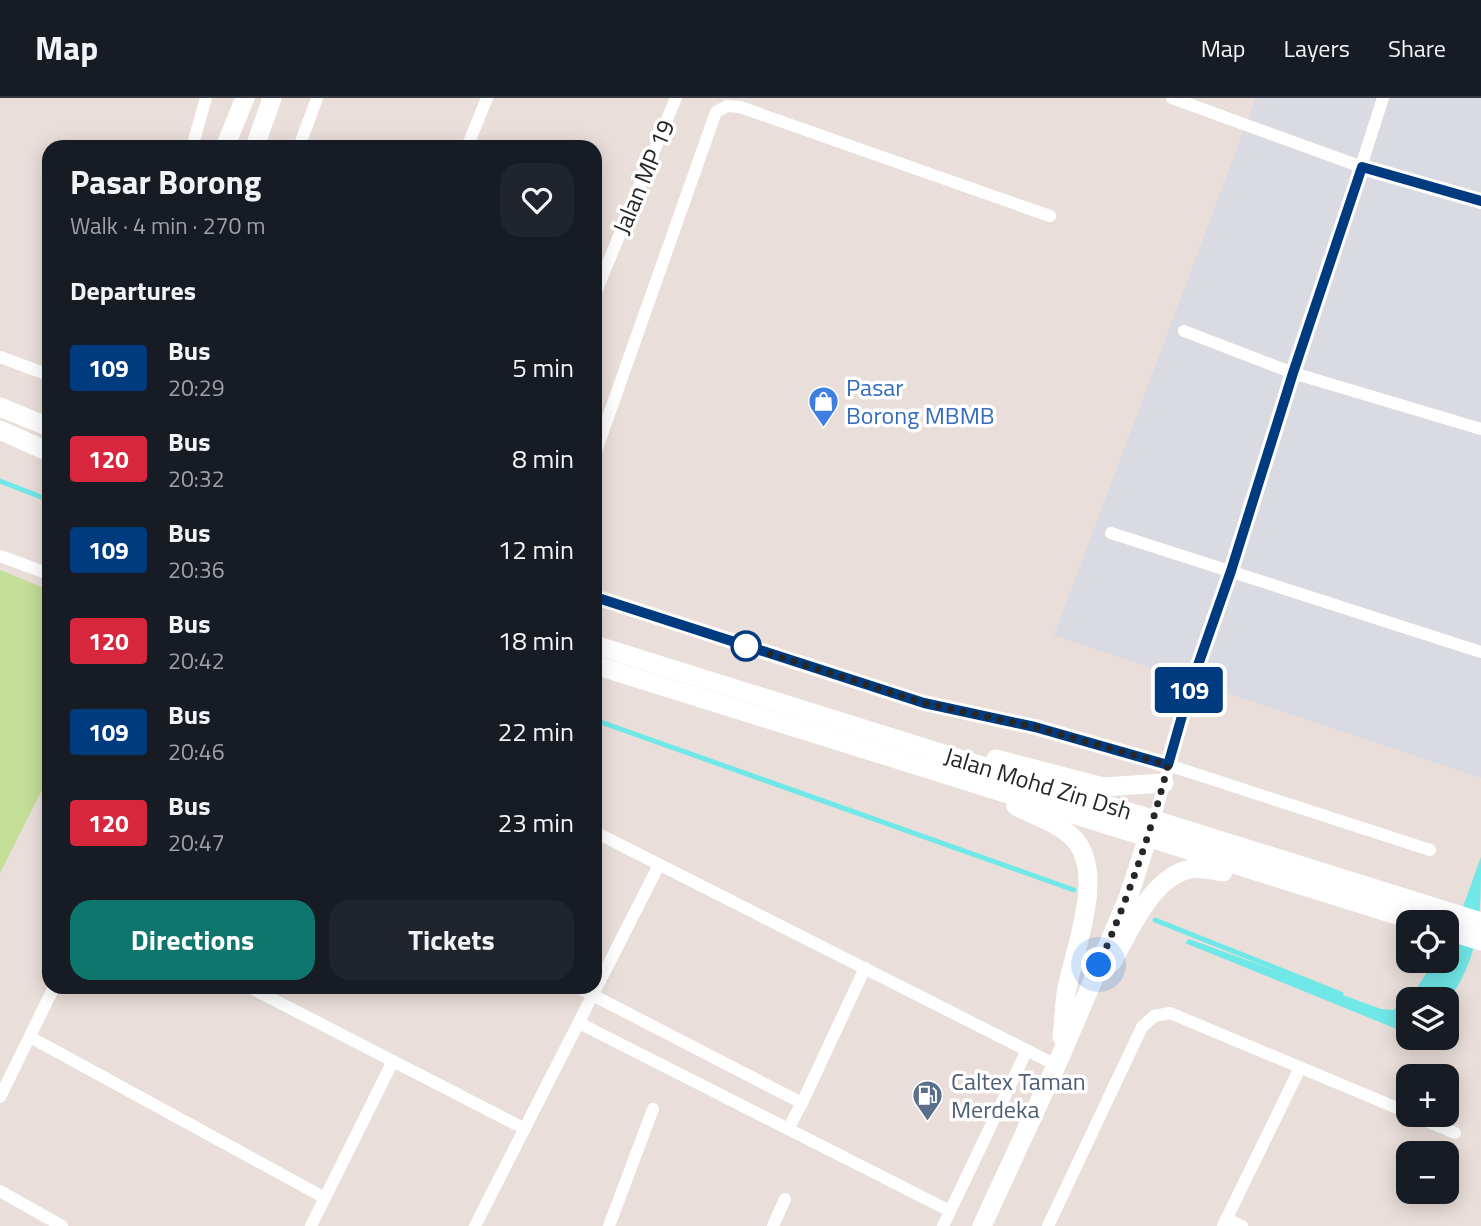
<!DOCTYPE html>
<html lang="en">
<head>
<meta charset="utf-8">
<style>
	body { margin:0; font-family:"Titillium Web",sans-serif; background:#20242c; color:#f1f3f6; height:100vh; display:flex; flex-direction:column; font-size:26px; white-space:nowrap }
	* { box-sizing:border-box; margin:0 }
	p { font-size:23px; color:#9ea1a6 }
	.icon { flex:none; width:38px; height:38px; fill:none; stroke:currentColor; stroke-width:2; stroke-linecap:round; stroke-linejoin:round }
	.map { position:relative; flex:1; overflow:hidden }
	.sheet { position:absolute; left:42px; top:42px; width:560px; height:854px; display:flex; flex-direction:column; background:#171b24; border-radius:21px; box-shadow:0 4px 18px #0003 }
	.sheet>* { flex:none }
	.badge { padding:0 14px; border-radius:5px; font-size:24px; line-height:46px }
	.controls { position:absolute; left:1396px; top:812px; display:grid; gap:14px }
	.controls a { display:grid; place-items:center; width:63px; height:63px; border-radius:14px; background:#171b24; box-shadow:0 4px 18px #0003; font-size:35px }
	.you { position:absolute; width:35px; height:35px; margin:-18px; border:5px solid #fff; border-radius:50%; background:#1a73e8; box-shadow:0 0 0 10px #1a73e833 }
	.map>.badge { position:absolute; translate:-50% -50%; box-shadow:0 0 0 4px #fff }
	h2 { padding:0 28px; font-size:26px; line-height:63px }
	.round { display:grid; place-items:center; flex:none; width:74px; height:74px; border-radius:21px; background:#20242c }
	.overview { display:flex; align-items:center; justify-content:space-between; height:119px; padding:0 28px }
	h1 { font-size:33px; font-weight:700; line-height:52px }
	.cta { display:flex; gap:14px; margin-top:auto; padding:14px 28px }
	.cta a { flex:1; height:80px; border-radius:21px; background:#0f766e; color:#fff; font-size:28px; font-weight:700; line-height:80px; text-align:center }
	.cta a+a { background:#20242c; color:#f1f3f6 }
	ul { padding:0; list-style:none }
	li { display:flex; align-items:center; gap:21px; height:91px; padding:0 28px }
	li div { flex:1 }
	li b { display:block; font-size:26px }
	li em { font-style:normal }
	li .badge { min-width:77px; font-weight:700; text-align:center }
	header { display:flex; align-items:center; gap:42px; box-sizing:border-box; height:98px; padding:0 35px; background:#171b24; border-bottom:2px solid #363941 }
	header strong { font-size:33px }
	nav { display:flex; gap:38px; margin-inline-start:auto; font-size:24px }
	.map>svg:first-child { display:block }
	.industrial { fill:#dadae2 }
	.green { fill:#c3de97 }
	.water { fill:#6fe8e7 }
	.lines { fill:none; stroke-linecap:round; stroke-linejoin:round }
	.stream { stroke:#6fe8e7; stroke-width:5 }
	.minor { stroke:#fff; stroke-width:12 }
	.secondary { stroke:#fff; stroke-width:19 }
	.line-casing { stroke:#fff; stroke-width:16 }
	.line { stroke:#003b80; stroke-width:10 }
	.walk { stroke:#272727; stroke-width:7; stroke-dasharray:0 12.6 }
	.stop-dot { fill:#fff; stroke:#003b80; stroke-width:3.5 }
	.labels { text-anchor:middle; stroke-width:7; stroke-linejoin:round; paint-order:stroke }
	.street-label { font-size:24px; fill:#272727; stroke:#fff }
	.shop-label { font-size:24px; fill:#366cbe; stroke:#fff; text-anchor:start }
	.service-label { font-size:24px; fill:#4e5e75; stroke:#fff; text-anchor:start }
</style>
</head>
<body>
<header>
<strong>Map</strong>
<nav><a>Map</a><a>Layers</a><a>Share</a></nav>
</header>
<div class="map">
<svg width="1481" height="1128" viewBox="0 0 1481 1128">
	<rect width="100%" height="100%" fill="#e9ded9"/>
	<path class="industrial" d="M 1256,0 L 1481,0 L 1481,680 L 1054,537 Z"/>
	<path class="green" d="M 0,472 L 49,492 L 49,678 L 0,775 Z"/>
	<g class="water">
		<path d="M 1481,759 C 1481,816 1481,858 1447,904 L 1447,901 L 1409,901 L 1428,873 L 1438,863 L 1447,863 L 1447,853 Z"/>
		<path d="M 1189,841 L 1381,911 L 1393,912 L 1409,901 L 1409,936 L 1185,845 Z"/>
	</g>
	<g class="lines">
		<g class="stream">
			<path d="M 0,383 L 49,402"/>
			<path d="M 595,622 L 1074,792"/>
			<path d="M 1155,822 L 1341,896"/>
		</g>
		<g class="minor">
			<path d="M 1172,0 L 1362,69 L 1481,103"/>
			<path d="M 192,49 L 206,0"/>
			<path d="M 299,49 L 317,0"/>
			<path d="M 467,49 L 487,0"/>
			<path d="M 595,196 L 676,0"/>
			<path d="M 1184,233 L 1293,275 L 1481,331"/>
			<path d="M 0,259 L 49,277"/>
			<path d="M 595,356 L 716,14 L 727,8 L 740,9 L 1050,118"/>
			<path d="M 1111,435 L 1481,554"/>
			<path d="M 0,458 L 49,476"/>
			<path d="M 595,499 L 897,597 L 967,615 L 1036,629 L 1168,667 L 1430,752"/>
			<path d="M 1154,723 L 1191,585 L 1231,473 L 1383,0"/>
			<path d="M 595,734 L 1056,967"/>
			<path d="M 249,889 L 525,1031"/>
			<path d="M 577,889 L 802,1005 L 788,1031"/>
			<path d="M 579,925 L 950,1113"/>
			<path d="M 30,939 L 325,1100"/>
			<path d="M 0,999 L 54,889"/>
			<path d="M 802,1005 L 865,870"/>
			<path d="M 1412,1017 L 1455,1035"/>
			<path d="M 0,1093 L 62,1128"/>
			<path d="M 1226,1121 L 1242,1128"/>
			<path d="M 311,1128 L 393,963"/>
			<path d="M 475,1128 L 659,767"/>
			<path d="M 609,1128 L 653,1011"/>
			<path d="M 773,1128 L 785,1101"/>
			<path d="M 943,1128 L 1027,952"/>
			<path d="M 1048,1128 L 1142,929 L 1154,918 L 1170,915 L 1409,1015"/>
			<path d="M 1223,1128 L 1300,970"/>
		</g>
		<g class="secondary">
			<path d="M 225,49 L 245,0"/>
			<path d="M 255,49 L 272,0"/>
			<path d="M 0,309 L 49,329"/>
			<path d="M 0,332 L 49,354"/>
			<path d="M 595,547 L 1481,824"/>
			<path d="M 595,567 L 1419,824"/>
			<path d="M 996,661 L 1103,689 L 1164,685"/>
			<path d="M 1016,708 C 1035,718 1062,726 1076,743 C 1104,778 1075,851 1067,890 C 1064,906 1064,923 1062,939"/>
			<path d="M 1447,833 L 1481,843"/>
			<path d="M 1112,864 C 1129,834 1152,778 1191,771 C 1201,769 1213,772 1223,774"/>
			<path d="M 982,1128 L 1061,957 L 1128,800 L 1151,730"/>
		</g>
	</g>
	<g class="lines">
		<defs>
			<path id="line" d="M 595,499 L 924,605 L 1035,629 L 1168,667 L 1190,590 L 1231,473 L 1293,275 L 1362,69 L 1481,103"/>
		</defs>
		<use href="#line" class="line-casing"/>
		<use href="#line" class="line"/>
		<path class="walk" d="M 746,548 L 924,605 L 1035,629 L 1168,667 C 1151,736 1127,801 1099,867"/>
	</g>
	<defs>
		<symbol id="shop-pin" viewBox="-11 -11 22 30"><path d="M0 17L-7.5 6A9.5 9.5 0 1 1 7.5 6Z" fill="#3f7fe0" stroke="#fff"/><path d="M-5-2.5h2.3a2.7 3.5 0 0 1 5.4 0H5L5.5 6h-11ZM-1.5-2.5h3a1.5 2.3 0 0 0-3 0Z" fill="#fff"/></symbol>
		<symbol id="fuel-pin" viewBox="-11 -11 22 30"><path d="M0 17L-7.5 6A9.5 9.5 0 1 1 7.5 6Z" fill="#5c6f8a" stroke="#fff"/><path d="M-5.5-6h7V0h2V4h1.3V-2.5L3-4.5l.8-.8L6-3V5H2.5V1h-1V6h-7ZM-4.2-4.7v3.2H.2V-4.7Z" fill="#fff"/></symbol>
	</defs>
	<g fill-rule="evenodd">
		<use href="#shop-pin" x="806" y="286" width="35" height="47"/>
		<use href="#fuel-pin" x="910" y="980" width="35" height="47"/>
	</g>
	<circle class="stop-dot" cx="746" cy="548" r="14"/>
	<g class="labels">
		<g class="street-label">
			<text transform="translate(644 79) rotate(-67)" y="8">Jalan MP 19</text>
			<text transform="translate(1038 686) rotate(17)" y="8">Jalan Mohd Zin Dsh</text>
		</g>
		<g class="shop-label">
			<text x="846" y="298">Pasar<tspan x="846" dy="28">Borong MBMB</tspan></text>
		</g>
		<g class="service-label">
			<text x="951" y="992">Caltex Taman<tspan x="951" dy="28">Merdeka</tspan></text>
		</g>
	</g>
</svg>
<div class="controls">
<a><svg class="icon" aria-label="locate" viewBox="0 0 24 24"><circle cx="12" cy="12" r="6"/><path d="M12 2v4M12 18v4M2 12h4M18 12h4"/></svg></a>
<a><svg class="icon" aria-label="layers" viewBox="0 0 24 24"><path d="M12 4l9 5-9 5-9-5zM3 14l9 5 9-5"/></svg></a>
<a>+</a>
<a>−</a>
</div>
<div class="you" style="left:1099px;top:867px"></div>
<b class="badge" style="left:1189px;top:592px;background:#003b80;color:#fff">109</b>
<section class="sheet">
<div class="overview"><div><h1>Pasar Borong</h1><p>Walk · 4 min · 270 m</p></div><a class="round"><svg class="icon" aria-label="heart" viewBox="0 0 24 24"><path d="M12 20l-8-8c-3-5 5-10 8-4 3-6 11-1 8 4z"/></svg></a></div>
<h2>Departures</h2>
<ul>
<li><span class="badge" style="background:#003b80;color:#fff">109</span><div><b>Bus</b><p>20:29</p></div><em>5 min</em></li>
<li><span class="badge" style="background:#d7263d;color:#fff">120</span><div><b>Bus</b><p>20:32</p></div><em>8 min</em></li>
<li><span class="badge" style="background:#003b80;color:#fff">109</span><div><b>Bus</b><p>20:36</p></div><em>12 min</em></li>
<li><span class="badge" style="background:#d7263d;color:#fff">120</span><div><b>Bus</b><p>20:42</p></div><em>18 min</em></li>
<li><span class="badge" style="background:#003b80;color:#fff">109</span><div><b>Bus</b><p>20:46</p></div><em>22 min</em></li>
<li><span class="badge" style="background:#d7263d;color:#fff">120</span><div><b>Bus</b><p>20:47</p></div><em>23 min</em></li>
</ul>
<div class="cta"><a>Directions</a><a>Tickets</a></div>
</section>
</div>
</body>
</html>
